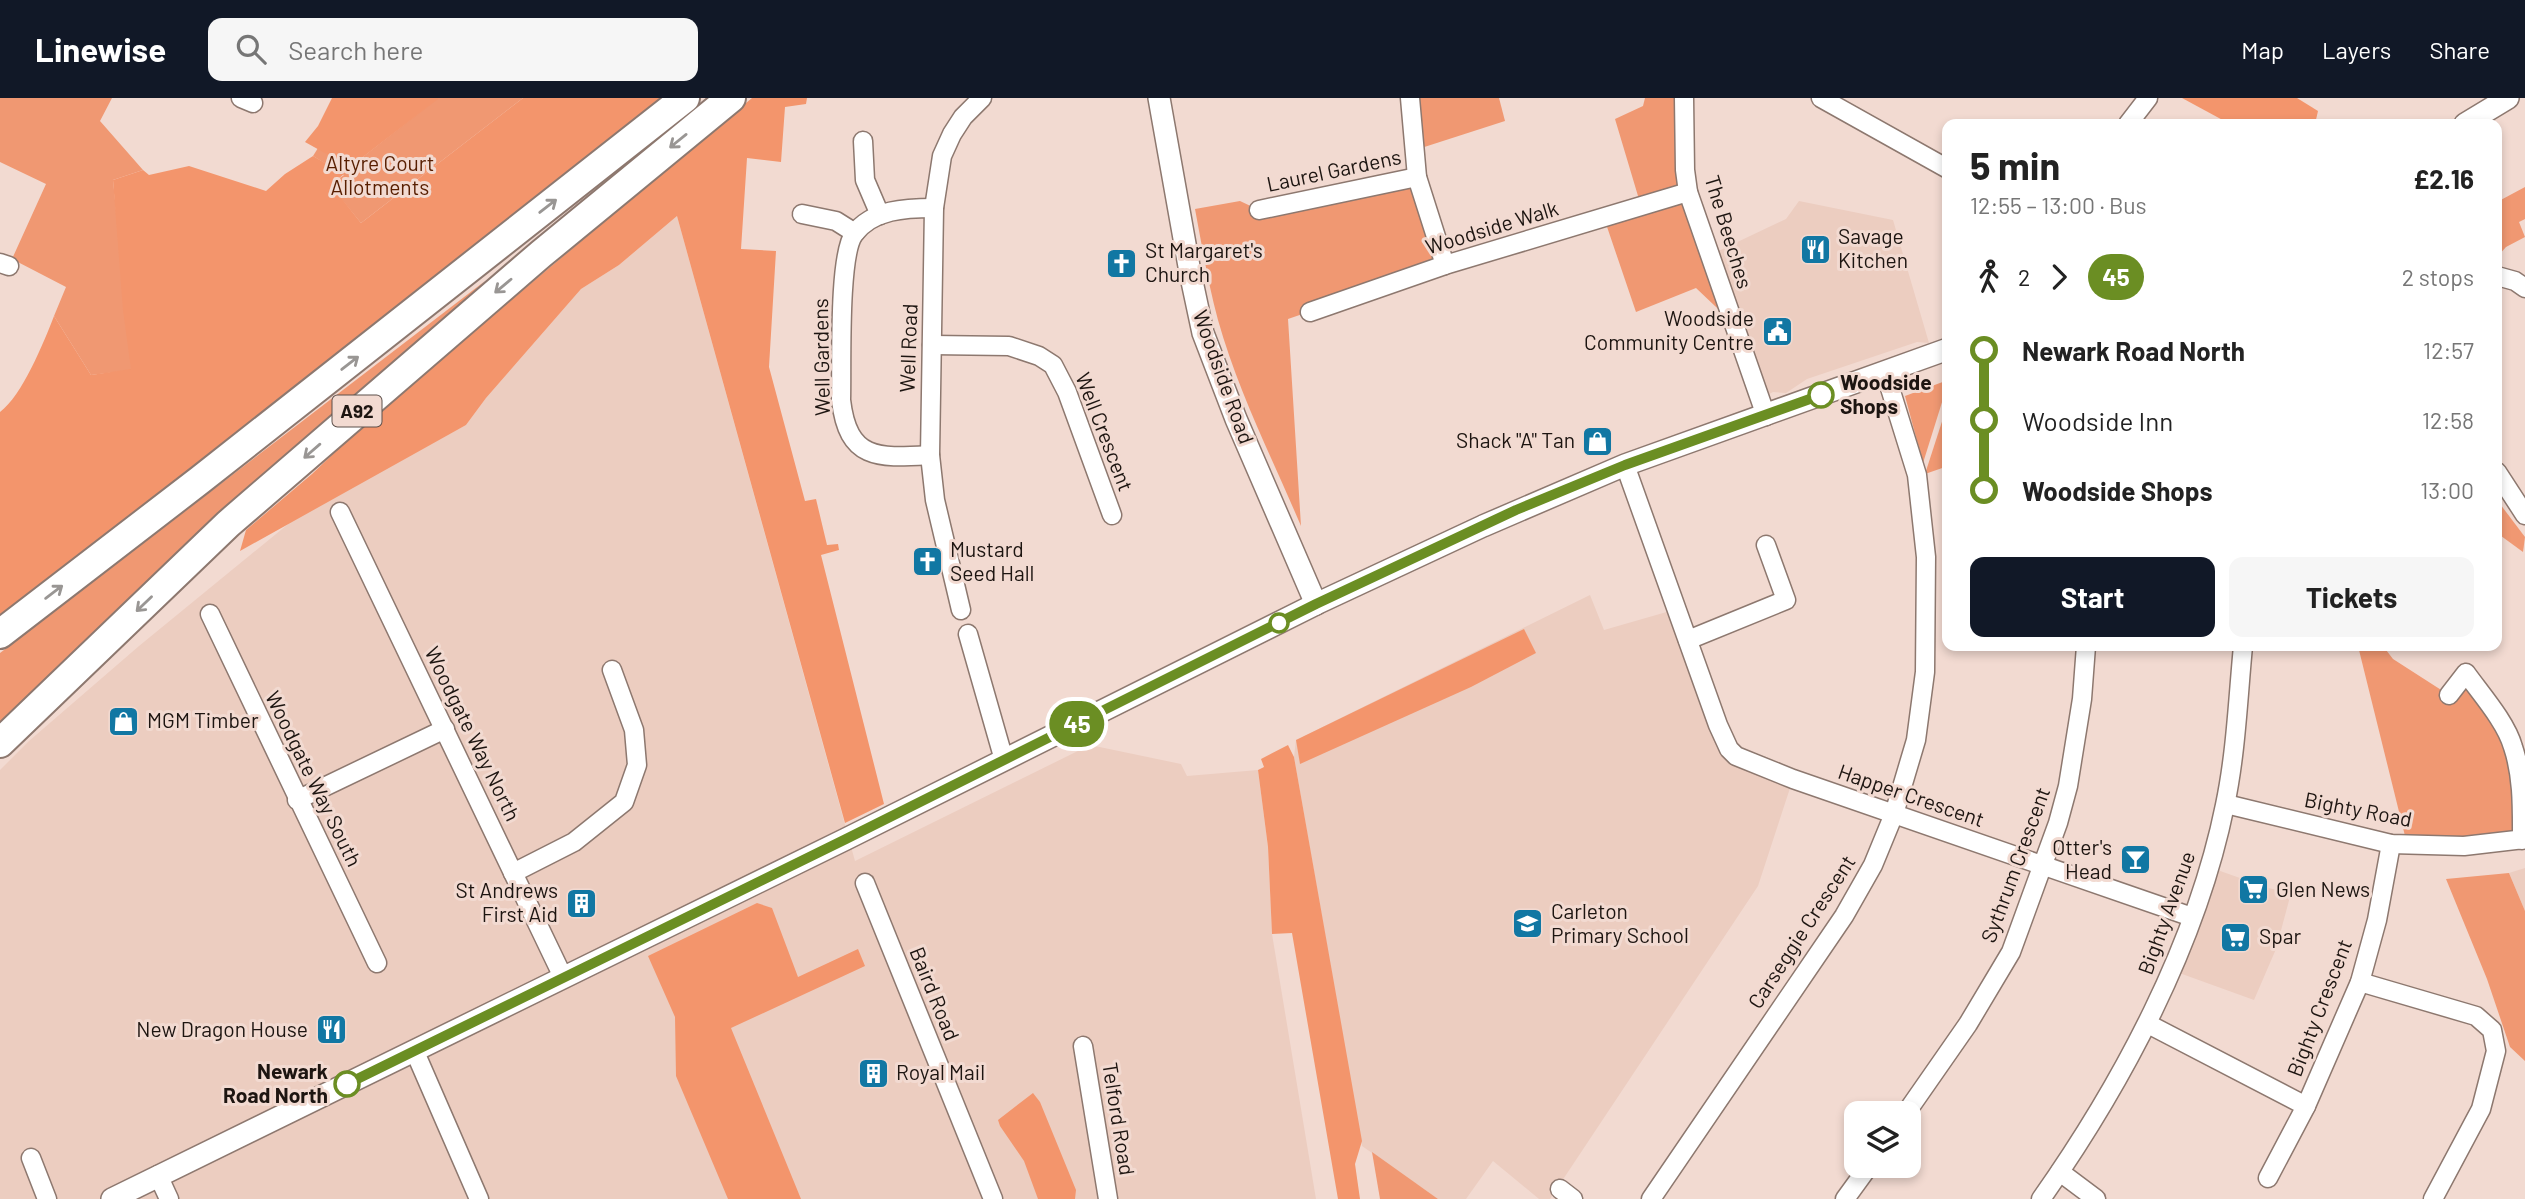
<!DOCTYPE html>
<html lang="en">
<head>
<meta charset="utf-8">
<style>
	body { margin:0; font-family:Barlow,sans-serif; background:#f6f6f6; color:#222; height:100vh; display:flex; flex-direction:column; font-size:26px; white-space:nowrap }
	* { box-sizing:border-box; margin:0 }
	p { font-size:23px; color:#767676 }
	.icon { flex:none; width:38px; height:38px; fill:none; stroke:currentColor; stroke-width:2; stroke-linecap:round; stroke-linejoin:round }
	.map { position:relative; flex:1; overflow:hidden }
	.drawer { position:absolute; left:1942px; top:21px; width:560px; height:532px; display:flex; flex-direction:column; background:#fff; border-radius:14px; box-shadow:0 4px 10px #0003 }
	.drawer>* { flex:none }
	.badge { padding:0 14px; border-radius:23px; font-size:24px; line-height:46px }
	.buttons { position:absolute; left:1844px; top:1003px; display:grid; gap:14px }
	.buttons a { display:grid; place-items:center; width:77px; height:77px; border-radius:14px; background:#fff; box-shadow:0 4px 10px #0003; font-size:35px }
	.map>.badge { position:absolute; translate:-50% -50%; box-shadow:0 0 0 4px #fff }
	.legs { display:flex; align-items:center; gap:10px; height:77px; padding:0 28px; font-size:23px }
	.legs p { margin-inline-start:auto }
	.summary { display:flex; align-items:center; justify-content:space-between; height:119px; padding:0 28px }
	h1 { font-size:38px; font-weight:700; line-height:52px }
	.action { display:flex; gap:14px; margin-top:auto; padding:14px 28px }
	.action a { flex:1; height:80px; border-radius:14px; background:#111827; color:#fff; font-size:28px; font-weight:700; line-height:80px; text-align:center }
	.action a+a { background:#f6f6f6; color:#222 }
	ul { padding:0 28px; list-style:none }
	li { display:flex; align-items:center; gap:24px; height:70px; font-size:26px }
	li i { display:grid; place-items:center; width:10px; height:100%; margin:0 9px; background:currentColor }
	li i::after { content:''; width:18px; height:18px; margin:-9px; border:5px solid; border-radius:50%; background:#fff }
	li p { margin-inline-start:auto }
	li:first-child i { background:linear-gradient(#0000 50%,currentColor 0) }
	li:last-child i { background:linear-gradient(currentColor 50%,#0000 0) }
	header { display:flex; align-items:center; gap:42px; box-sizing:border-box; height:98px; padding:0 35px; background:#111827; color:#fff }
	header strong { font-size:33px }
	nav { display:flex; gap:38px; margin-inline-start:auto; font-size:24px }
	.search { width:490px; height:63px; background:#f6f6f6; display:flex; align-items:center; gap:18px; box-sizing:border-box; padding:0 24px; border-radius:14px; color:#767676; font-size:26px }
	.map>svg:first-child { display:block }
	.built { fill:#eccdc0 }
	.green { fill:#f09872 }
	.forest { fill:#f3956c }
	.lines { fill:none; stroke-linecap:round; stroke-linejoin:round }
	.minor-casing { stroke:#8d786f; stroke-width:21 }
	.tertiary-casing { stroke:#8d786f; stroke-width:24 }
	.trunk-casing { stroke:#8d786f; stroke-width:32 }
	.minor { stroke:#fff; stroke-width:18 }
	.tertiary { stroke:#fff; stroke-width:21 }
	.trunk { stroke:#fff; stroke-width:28 }
	.oneway { stroke:#999694 }
	.line-1-casing { stroke:#fff; stroke-width:16 }
	.line-1 { stroke:#6b8e23; stroke-width:10 }
	.stop-1-dot { fill:#fff; stroke:#6b8e23; stroke-width:3.5 }
	.labels { text-anchor:middle; stroke-width:6; stroke-linejoin:round; paint-order:stroke }
	.shield { fill:#f2dad1; stroke:#5d504b; stroke-width:2 }
	.shield-label { font-size:19px; font-weight:bold; fill:#1d1511 }
	.park-label { font-size:21px; fill:#581e00; stroke:#f2dad1 }
	.street-label { font-size:21px; fill:#1d1511; stroke:#f2dad1 }
	.poi-label { font-size:21px; fill:#1d1511; stroke:#f2dad1; text-anchor:start }
	.stop-label { font-size:21px; font-weight:bold; fill:#1d1511; stroke:#f2dad1; text-anchor:start }
</style>
</head>
<body>
<header>
<strong>Linewise</strong>
<div class="search"><svg class="icon" aria-label="search" viewBox="0 0 24 24"><circle cx="10" cy="10" r="6"/><path d="M15 15l6 6"/></svg>Search here</div>
<nav><a>Map</a><a>Layers</a><a>Share</a></nav>
</header>
<div class="map">
<svg width="2525" height="1101" viewBox="0 0 2525 1101">
	<rect width="100%" height="100%" fill="#f2dad1"/>
	<g class="built">
		<path d="M 1799,103 L 1893,122 L 1929,245 L 1917,244 L 1807,281 L 1786,295 L 1773,294 L 1760,301 L 1710,157 L 1786,121 Z"/>
		<path d="M 677,118 L 855,763 L 1090,647 L 1181,666 L 1187,678 L 1258,672 L 1268,749 L 1272,836 L 1316,1101 L 0,1101 L 0,672 L 29,643 L 139,548 L 298,418 L 466,327 L 486,300 L 581,191 L 619,167 Z"/>
		<path d="M 1590,497 L 1604,532 L 1677,511 L 1724,642 L 1793,681 L 1758,788 L 1550,1101 L 1539,1101 L 1493,1063 L 1466,1101 L 1438,1101 L 1362,1048 L 1294,659 L 1296,642 Z"/>
		<path d="M 2209,769 L 2268,790 L 2291,795 L 2276,851 L 2254,902 L 2171,872 Z"/>
		<path d="M 2525,770 L 2525,813 L 2509,775 Z"/>
	</g>
	<g class="green">
		<path d="M 0,0 L 112,0 L 100,23 L 143,72 L 113,82 L 132,272 L 91,277 L 54,218 L 66,189 L 12,161 L 46,86 L 0,64 Z"/>
		<path d="M 438,0 L 523,0 L 361,125 L 330,87 L 344,77 L 313,58 L 318,50 L 350,69 Z"/>
		<path d="M 1410,0 L 1499,0 L 1505,23 L 1415,52 Z"/>
		<path d="M 1645,0 L 1684,0 L 1685,72 L 1734,226 L 1696,190 L 1636,214 L 1604,120 L 1641,108 L 1615,21 L 1643,8 Z"/>
		<path d="M 1417,79 L 1445,167 L 1288,221 L 1301,428 C 1272,360 1238,293 1218,222 C 1208,185 1202,148 1195,111 L 1240,103 L 1259,112 Z"/>
		<path d="M 2525,89 L 2525,121 L 2519,124 L 2525,139 L 2506,149 L 2497,159 L 2497,104 Z"/>
		<path d="M 485,183 L 0,632 L 0,555 Z"/>
		<path d="M 1948,282 L 1948,285 L 1923,365 L 1905,298 Z"/>
		<path d="M 1948,305 L 1948,368 L 1925,376 Z"/>
		<path d="M 2497,402 L 2525,439 L 2523,454 L 2497,435 Z"/>
		<path d="M 2358,548 L 2383,548 L 2393,561 L 2449,597 L 2466,575 L 2513,647 L 2522,742 L 2407,746 Z"/>
		<path d="M 2509,775 L 2525,813 L 2525,963 L 2510,949 L 2487,881 L 2446,781 Z"/>
		<path d="M 1372,1054 L 1438,1101 L 1380,1101 Z"/>
	</g>
	<g class="forest">
		<path d="M 332,0 L 438,0 L 438,1 L 350,69 L 305,44 L 318,28 Z"/>
		<path d="M 523,0 L 672,0 L 0,520 L 0,314 C 22,298 44,244 54,218 L 91,277 L 131,271 L 123,212 L 113,82 L 143,72 L 149,77 L 189,68 L 266,93 L 285,76 L 313,58 L 344,76 L 331,87 L 361,125 Z"/>
		<path d="M 752,0 L 807,0 L 806,6 L 785,9 L 781,64 L 747,60 L 741,151 L 776,153 L 769,269 L 805,403 L 816,401 L 827,447 L 838,446 L 839,452 L 821,457 L 884,706 L 845,725 L 677,118 L 619,167 L 581,191 L 486,300 L 466,327 L 240,453 L 246,432 L 312,376 L 376,315 Z"/>
		<path d="M 2182,0 L 2297,0 L 2318,13 L 2315,26 L 2230,26 Z"/>
		<path d="M 1524,531 L 1536,555 L 1471,589 L 1300,666 L 1296,642 Z"/>
		<path d="M 1288,647 L 1294,659 L 1362,1043 L 1355,1066 L 1360,1101 L 1338,1101 L 1292,835 L 1272,836 L 1268,749 L 1258,672 L 1264,669 L 1261,661 Z"/>
		<path d="M 757,805 L 772,810 L 798,879 L 858,851 L 865,868 L 731,930 L 801,1101 L 728,1101 L 676,978 L 675,919 L 648,858 Z"/>
		<path d="M 1033,995 L 1040,1004 L 1076,1092 L 1075,1101 L 1038,1101 L 1024,1063 L 1000,1028 L 998,1022 Z"/>
	</g>
	<g class="lines">
		<defs>
			<g id="minor">
				<path d="M 241,0 L 253,5"/>
				<path d="M 1410,0 L 1417,79 L 1445,167"/>
				<path d="M 1684,0 L 1685,72 L 1688,94 L 1766,318"/>
				<path d="M 1821,0 L 1948,71"/>
				<path d="M 2128,26 L 2148,0"/>
				<path d="M 863,43 L 865,82 L 880,117"/>
				<path d="M 1259,112 L 1417,79"/>
				<path d="M 802,116 L 836,123 L 855,135"/>
				<path d="M 0,165 L 9,168"/>
				<path d="M 2497,178 L 2515,183 L 2525,190"/>
				<path d="M 1310,214 L 1445,167 L 1688,94"/>
				<path d="M 932,247 L 1009,248 L 1039,258 L 1053,267 L 1067,294 L 1112,417"/>
				<path d="M 930,357 C 879,360 848,363 841,302 C 842,270 838,158 854,136 C 873,111 906,110 934,110"/>
				<path d="M 1625,367 L 1718,627 L 1729,651 L 1736,658 L 1793,681 L 2192,819"/>
				<path d="M 2497,374 L 2525,417"/>
				<path d="M 340,414 L 563,879"/>
				<path d="M 961,512 L 935,402 L 930,357 L 934,110 L 942,58 L 952,36 L 963,19 L 982,0"/>
				<path d="M 210,516 L 377,865"/>
				<path d="M 968,536 L 1004,662"/>
				<path d="M 1688,542 L 1786,502 L 1766,447"/>
				<path d="M 2449,597 L 2466,575 C 2481,596 2506,624 2513,649 C 2523,679 2522,711 2522,742"/>
				<path d="M 297,702 L 445,631"/>
				<path d="M 2226,706 L 2391,746 L 2464,748 L 2525,741"/>
				<path d="M 513,775 L 574,744 L 624,704 L 637,667 L 634,632 L 612,572"/>
				<path d="M 865,785 L 993,1101"/>
				<path d="M 2360,884 L 2476,918 L 2492,932 L 2496,953 L 2481,1011 L 2433,1101"/>
				<path d="M 2148,926 L 2306,1008"/>
				<path d="M 1083,948 L 1108,1101"/>
				<path d="M 415,954 L 479,1101"/>
				<path d="M 1906,1015 L 1968,926 L 2011,854 L 2058,725 L 2068,688 L 2082,601 L 2086,548"/>
				<path d="M 31,1060 L 47,1101"/>
				<path d="M 2060,1074 L 2096,1101"/>
				<path d="M 158,1077 L 169,1101"/>
				<path d="M 2268,1080 L 2306,1008 L 2360,884 L 2377,822 L 2391,746"/>
				<path d="M 1560,1091 L 1573,1101"/>
				<path d="M 1651,1101 L 1844,818 L 1873,767 L 1894,716 L 1916,642 L 1925,574 L 1926,459 L 1917,377 L 1885,274"/>
				<path d="M 1845,1101 L 1869,1068"/>
				<path d="M 2041,1101 C 2122,986 2197,846 2225,707 C 2236,655 2238,600 2243,548"/>
			</g>
			<g id="tertiary">
				<path d="M 1159,0 L 1190,174 L 1203,235 L 1236,321 L 1316,506"/>
				<path d="M 2465,26 L 2508,0"/>
				<path d="M 112,1101 L 846,741 L 1316,506 L 1483,428 L 1625,367 L 1948,251"/>
			</g>
			<g id="trunk">
				<path d="M 0,536 L 200,382 L 685,0"/>
				<path d="M 0,645 L 228,426 L 541,156 L 731,0"/>
			</g>
		</defs>
		<use href="#minor" class="minor-casing"/>
		<use href="#tertiary" class="tertiary-casing"/>
		<use href="#trunk" class="trunk-casing"/>
		<use href="#minor" class="minor"/>
		<use href="#tertiary" class="tertiary"/>
		<use href="#trunk" class="trunk"/>
	</g>
	<defs><path id="oneway-shaft" d="M-6 0H5M1.5-3L5.5 0L1.5 3" fill="none" stroke-width="1.6" stroke-linecap="round" stroke-linejoin="round" transform="scale(1.75)"/></defs>
	<g class="oneway">
		<use href="#oneway-shaft" transform="translate(678 43) rotate(141)"/>
		<use href="#oneway-shaft" transform="translate(548 108) rotate(-38)"/>
		<use href="#oneway-shaft" transform="translate(503 188) rotate(140)"/>
		<use href="#oneway-shaft" transform="translate(350 265) rotate(-38)"/>
		<use href="#oneway-shaft" transform="translate(312 353) rotate(139)"/>
		<use href="#oneway-shaft" transform="translate(54 494) rotate(-37)"/>
		<use href="#oneway-shaft" transform="translate(144 506) rotate(136)"/>
	</g>
	<g class="lines">
		<defs>
			<path id="line-1" d="M 347,986 L 846,741 L 1316,506 L 1516,412 L 1625,367 L 1821,297"/>
		</defs>
		<use href="#line-1" class="line-1-casing"/>
		<use href="#line-1" class="line-1"/>
	</g>
	<defs>
		<symbol id="restaurant-square" viewBox="-11 -11 22 22"><rect x="-9" y="-9" width="18" height="18" rx="4" fill="#1177a3" stroke="#f2dad1"/><path d="M-5-6h1v4h1v-4h1v4h1v-4h1v5L-1.5 .5V6h-2V.5L-5-1ZM5-6V6H3V1.5H1.5Q1.5-4 5-6Z" fill="#fff"/></symbol>
		<symbol id="church-square" viewBox="-11 -11 22 22"><rect x="-9" y="-9" width="18" height="18" rx="4" fill="#1177a3" stroke="#f2dad1"/><path d="M-1.2-6h2.4v3.5h3.3v2.4h-3.3V6h-2.4V-.1h-3.3v-2.4h3.3Z" fill="#fff"/></symbol>
		<symbol id="civic-square" viewBox="-11 -11 22 22"><rect x="-9" y="-9" width="18" height="18" rx="4" fill="#1177a3" stroke="#f2dad1"/><path d="M-.6-6.5H3V-4.5H.6V-3L4-1V1h2V6H-6V1h2V-1L-.6-3ZM-1.2 2.5V6h2.4V2.5Z" fill="#fff"/></symbol>
		<symbol id="shop-square" viewBox="-11 -11 22 22"><rect x="-9" y="-9" width="18" height="18" rx="4" fill="#1177a3" stroke="#f2dad1"/><path d="M-5-2.5h2.3a2.7 3.5 0 0 1 5.4 0H5L5.5 6h-11ZM-1.5-2.5h3a1.5 2.3 0 0 0-3 0Z" fill="#fff"/></symbol>
		<symbol id="bar-square" viewBox="-11 -11 22 22"><rect x="-9" y="-9" width="18" height="18" rx="4" fill="#1177a3" stroke="#f2dad1"/><path d="M-6-5H6L.8 .8V4.5H3.5V6h-7V4.5H-.8V.8Z" fill="#fff"/></symbol>
		<symbol id="supermarket-square" viewBox="-11 -11 22 22"><rect x="-9" y="-9" width="18" height="18" rx="4" fill="#1177a3" stroke="#f2dad1"/><path d="M-6-5.5h2.5l.6 2H6L4.5 2H-2.5L-4.4-4H-6ZM-1.5 3.2a1.3 1.3 0 1 0 .1 0ZM3 3.2a1.3 1.3 0 1 0 .1 0Z" fill="#fff"/></symbol>
		<symbol id="building-square" viewBox="-11 -11 22 22"><rect x="-9" y="-9" width="18" height="18" rx="4" fill="#1177a3" stroke="#f2dad1"/><path d="M-4-6H4V6H1V3H-1V6H-4ZM-2.5-4.3h1.7v1.8h-1.7ZM.8-4.3h1.7v1.8H.8ZM-2.5-1h1.7V.8h-1.7ZM.8-1h1.7V.8H.8Z" fill="#fff"/></symbol>
		<symbol id="school-square" viewBox="-11 -11 22 22"><rect x="-9" y="-9" width="18" height="18" rx="4" fill="#1177a3" stroke="#f2dad1"/><path d="M0-5L7-2L0 1L-7-2ZM-4 1L0 2.5L4 1V4Q0 6-4 4Z" fill="#fff"/></symbol>
	</defs>
	<g fill-rule="evenodd">
		<use href="#restaurant-square" x="1798" y="134" width="35" height="35"/>
		<use href="#church-square" x="1104" y="148" width="35" height="35"/>
		<use href="#civic-square" x="1760" y="216" width="35" height="35"/>
		<use href="#shop-square" x="1580" y="326" width="35" height="35"/>
		<use href="#church-square" x="910" y="446" width="35" height="35"/>
		<use href="#shop-square" x="106" y="606" width="35" height="35"/>
		<use href="#bar-square" x="2118" y="744" width="35" height="35"/>
		<use href="#supermarket-square" x="2236" y="774" width="35" height="35"/>
		<use href="#building-square" x="564" y="788" width="35" height="35"/>
		<use href="#school-square" x="1510" y="808" width="35" height="35"/>
		<use href="#supermarket-square" x="2218" y="822" width="35" height="35"/>
		<use href="#restaurant-square" x="314" y="914" width="35" height="35"/>
		<use href="#building-square" x="856" y="958" width="35" height="35"/>
	</g>
	<g class="stop-1-dot">
		<circle cx="1821" cy="297" r="12"/>
		<circle cx="1279" cy="525" r="9"/>
		<circle cx="347" cy="986" r="12"/>
	</g>
	<g class="labels">
		<rect class="shield" x="332.5" y="297.5" width="49" height="31" rx="5"/>
		<g class="shield-label">
			<text x="357" y="320">A92</text>
		</g>
		<g class="park-label">
			<text x="380" y="73">Altyre Court<tspan x="380" dy="24">Allotments</tspan></text>
		</g>
		<g class="street-label">
			<text transform="translate(1334 73) rotate(-12)" y="7">Laurel Gardens</text>
			<text transform="translate(1492 130) rotate(-17)" y="7">Woodside Walk</text>
			<text transform="translate(1728 134) rotate(73)" y="7">The Beeches</text>
			<text transform="translate(909 250) rotate(-88)" y="7">Well Road</text>
			<text transform="translate(822 259) rotate(-91)" y="7">Well Gardens</text>
			<text transform="translate(1223 279) rotate(70)" y="7">Woodside Road</text>
			<text transform="translate(1104 334) rotate(69)" y="7">Well Crescent</text>
			<text transform="translate(472 636) rotate(64)" y="7">Woodgate Way North</text>
			<text transform="translate(313 681) rotate(64)" y="7">Woodgate Way South</text>
			<text transform="translate(1911 698) rotate(19)" y="7">Happer Crescent</text>
			<text transform="translate(2358 712) rotate(11)" y="7">Bighty Road</text>
			<text transform="translate(2016 767) rotate(-70)" y="7">Sythrum Crescent</text>
			<text transform="translate(2167 815) rotate(-70)" y="7">Bighty Avenue</text>
			<text transform="translate(1802 834) rotate(-57)" y="7">Carseggie Crescent</text>
			<text transform="translate(934 896) rotate(68)" y="7">Baird Road</text>
			<text transform="translate(2320 910) rotate(-69)" y="7">Bighty Crescent</text>
			<text transform="translate(1118 1021) rotate(81)" y="7">Telford Road</text>
		</g>
		<g class="poi-label">
			<text x="1838" y="146">Savage<tspan x="1838" dy="24">Kitchen</tspan></text>
			<text x="1145" y="160">St Margaret's<tspan x="1145" dy="24">Church</tspan></text>
			<text x="1754" y="228" text-anchor="end">Woodside<tspan x="1754" dy="24">Community Centre</tspan></text>
			<text x="1575" y="350" text-anchor="end">Shack "A" Tan</text>
			<text x="950" y="459">Mustard<tspan x="950" dy="24">Seed Hall</tspan></text>
			<text x="147" y="630">MGM Timber</text>
			<text x="2112" y="757" text-anchor="end">Otter's<tspan x="2112" dy="24">Head</tspan></text>
			<text x="2276" y="799">Glen News</text>
			<text x="558" y="800" text-anchor="end">St Andrews<tspan x="558" dy="24">First Aid</tspan></text>
			<text x="1551" y="821">Carleton<tspan x="1551" dy="24">Primary School</tspan></text>
			<text x="2259" y="846">Spar</text>
			<text x="308" y="939" text-anchor="end">New Dragon House</text>
			<text x="896" y="982">Royal Mail</text>
		</g>
		<g class="stop-label">
			<text x="1840" y="292">Woodside<tspan x="1840" dy="24">Shops</tspan></text>
			<text x="328" y="981" text-anchor="end">Newark<tspan x="328" dy="24">Road North</tspan></text>
		</g>
	</g>
</svg>
<div class="buttons">
<a><svg class="icon" aria-label="layers" viewBox="0 0 24 24"><path d="M12 4l9 5-9 5-9-5zM3 14l9 5 9-5"/></svg></a>
</div>
<b class="badge" style="left:1077px;top:626px;background:#6b8e23;color:#fff">45</b>
<section class="drawer">
<div class="summary"><div><h1>5 min</h1><p>12:55 – 13:00 · Bus</p></div><b>£2.16</b></div>
<div class="legs"><svg class="icon" aria-label="walk" viewBox="0 0 24 24"><circle cx="13" cy="4" r="2"/><path d="M13 8l-2 6 4 7M11 14l-3 7M7 12l3-4h3l4 4"/></svg>2<svg class="icon" aria-label="forward" viewBox="0 0 24 24"><path d="M9 5l7 7-7 7"/></svg><b class="badge" style="background:#6b8e23;color:#fff">45</b><p>2 stops</p></div>
<ul>
<li><i style="color:#6b8e23"></i><b>Newark Road North</b><p>12:57</p></li>
<li><i style="color:#6b8e23"></i><span>Woodside Inn</span><p>12:58</p></li>
<li><i style="color:#6b8e23"></i><b>Woodside Shops</b><p>13:00</p></li>
</ul>
<div class="action"><a>Start</a><a>Tickets</a></div>
</section>
</div>
</body>
</html>
